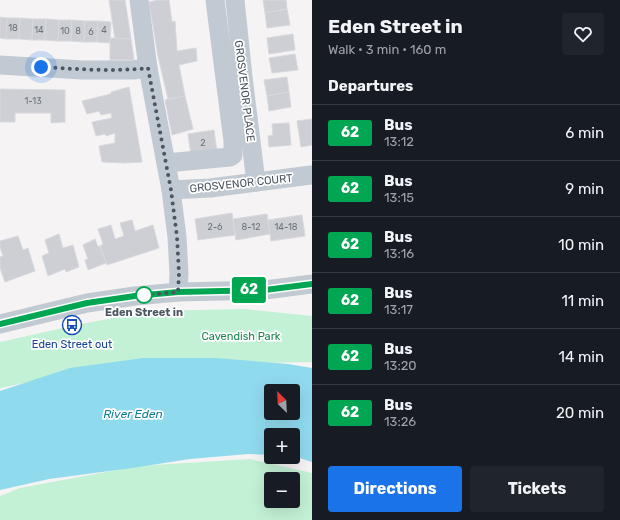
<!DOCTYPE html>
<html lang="en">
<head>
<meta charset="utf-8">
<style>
	body { margin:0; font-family:Rubik,sans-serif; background:#20242c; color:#f1f3f6; height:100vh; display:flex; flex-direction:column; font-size:15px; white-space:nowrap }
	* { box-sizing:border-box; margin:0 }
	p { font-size:13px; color:#9ea1a6 }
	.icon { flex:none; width:22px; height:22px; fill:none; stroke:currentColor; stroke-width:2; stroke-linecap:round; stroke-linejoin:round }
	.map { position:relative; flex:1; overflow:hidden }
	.side { display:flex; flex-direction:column; background:#171b24; width:308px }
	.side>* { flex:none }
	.badge { padding:0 8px; border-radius:3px; font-size:14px; line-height:26px }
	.needle { width:26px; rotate:336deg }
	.buttons { position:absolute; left:264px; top:384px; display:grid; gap:8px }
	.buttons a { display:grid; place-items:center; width:36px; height:36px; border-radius:4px; background:#171b24; box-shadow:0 4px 16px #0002; font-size:20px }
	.you { position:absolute; width:20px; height:20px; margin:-10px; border:3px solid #fff; border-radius:50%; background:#1a73e8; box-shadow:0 0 0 6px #1a73e833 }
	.map>.badge { position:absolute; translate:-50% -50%; box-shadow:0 0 0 2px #fff }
	h2 { padding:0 16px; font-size:15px; line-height:36px }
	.round { display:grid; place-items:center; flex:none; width:42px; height:42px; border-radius:4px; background:#20242c }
	.overview { display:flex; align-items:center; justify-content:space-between; height:68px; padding:0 16px }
	h1 { font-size:19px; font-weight:700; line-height:30px }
	.action { display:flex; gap:8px; margin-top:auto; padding:8px 16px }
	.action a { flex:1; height:46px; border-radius:4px; background:#1a73e8; color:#fff; font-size:16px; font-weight:700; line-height:46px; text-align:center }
	.action a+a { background:#20242c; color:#f1f3f6 }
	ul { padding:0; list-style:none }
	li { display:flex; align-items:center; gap:12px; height:56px; padding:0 16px; border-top:1px solid #363941 }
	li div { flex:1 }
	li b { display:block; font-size:15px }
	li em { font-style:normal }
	li .badge { min-width:44px; font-weight:700; text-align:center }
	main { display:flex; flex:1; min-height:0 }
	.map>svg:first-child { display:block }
	.green { fill:#c3f1d5; fill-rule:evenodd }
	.water { fill:#90daee; fill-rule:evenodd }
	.building { fill:#cdcfd5; stroke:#d7d9de }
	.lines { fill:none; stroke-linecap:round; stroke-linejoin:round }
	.minor { stroke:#c1cad2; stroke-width:19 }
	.line-casing { stroke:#fff; stroke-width:9 }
	.line { stroke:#00a651; stroke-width:6 }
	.walk { stroke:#4a5661; stroke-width:4; stroke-dasharray:0 7.2 }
	.stop-dot { fill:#fff; stroke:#00a651; stroke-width:2 }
	.labels { text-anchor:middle; stroke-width:3.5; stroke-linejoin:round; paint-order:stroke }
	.number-label { font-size:9px; fill:#6b747e }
	.street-label { font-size:11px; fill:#4a5661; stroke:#fff }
	.stop-label { font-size:11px; font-weight:bold; fill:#4a5661; stroke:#fff }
	.park-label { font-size:11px; fill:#17864f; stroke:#fff }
	.transit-label { font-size:11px; fill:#164399; stroke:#fff }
	.water-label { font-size:12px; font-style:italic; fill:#0c7c9b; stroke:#fff }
</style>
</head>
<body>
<main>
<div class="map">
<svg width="312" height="520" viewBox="0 0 312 520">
	<rect width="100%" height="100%" fill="#f5f3f3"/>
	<g class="green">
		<path d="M 243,309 L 312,316 L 312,362 L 116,365 L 0,388 L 0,342 L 81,324 L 151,311 Z"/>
		<path d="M 250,459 L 312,473 L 312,520 L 0,520 L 0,496 L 20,488 L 138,466 ZM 271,479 L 293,479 L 293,501 L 271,501 Z"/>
	</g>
	<path class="water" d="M 143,358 L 216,358 L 288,364 L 312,368 L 312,462 L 293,456 L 293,435 L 271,435 L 271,455 L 248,454 L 190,459 L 132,468 L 49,479 L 0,490 L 0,391 L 70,368 ZM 271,391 L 293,391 L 293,413 L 271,413 Z"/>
	<g class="building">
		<path d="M 109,0 L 125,0 L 131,39 L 115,39 Z"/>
		<path d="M 158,0 L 169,0 L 172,22 L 175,21 L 177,51 L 196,48 L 197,61 L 179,65 L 185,96 L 168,99 L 158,56 L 149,2 Z"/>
		<path d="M 263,0 L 286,0 L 287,9 L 265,13 Z"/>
		<path d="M 287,9 L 290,25 L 267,28 L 265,13 Z"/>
		<path d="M 0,17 L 7,18 L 6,39 L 0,38 Z"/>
		<path d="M 7,18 L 20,18 L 19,39 L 6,39 Z"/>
		<path d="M 20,18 L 33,19 L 32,40 L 19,39 Z"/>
		<path d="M 33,19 L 46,19 L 45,40 L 32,40 Z"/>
		<path d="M 46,19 L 59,20 L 58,41 L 45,40 Z"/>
		<path d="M 59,20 L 72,20 L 71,41 L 58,41 Z"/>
		<path d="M 72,20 L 85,21 L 84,42 L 71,41 Z"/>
		<path d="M 85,21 L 98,21 L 97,42 L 84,42 Z"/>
		<path d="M 98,21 L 111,22 L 110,43 L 97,42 Z"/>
		<path d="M 293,34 L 295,50 L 269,54 L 267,38 Z"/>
		<path d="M 110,38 L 131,39 L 134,60 L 110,60 Z"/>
		<path d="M 295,54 L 298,70 L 272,73 L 269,58 Z"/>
		<path d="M 287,77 L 289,92 L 267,96 L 264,80 Z"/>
		<path d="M 129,87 L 142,162 L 124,163 L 102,162 L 99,146 L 115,143 L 115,133 L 106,136 L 105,134 L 96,136 L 92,122 L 112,118 L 111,113 L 101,115 L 99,111 L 87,114 L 82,101 L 111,94 L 111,92 Z"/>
		<path d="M 0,89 L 65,90 L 65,122 L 51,123 L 51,113 L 15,113 L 15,122 L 0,122 Z"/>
		<path d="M 289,92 L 291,107 L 269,111 L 267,96 Z"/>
		<path d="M 185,96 L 193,129 L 172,135 L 165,100 Z"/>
		<path d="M 312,119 L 312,145 L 301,147 L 297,121 Z"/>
		<path d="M 289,123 L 291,145 L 269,147 L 268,136 L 273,135 L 272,124 Z"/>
		<path d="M 214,130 L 217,152 L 191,155 L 188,134 Z"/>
		<path d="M 232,213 L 235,235 L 198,240 L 195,219 Z"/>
		<path d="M 267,214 L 270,234 L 236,240 L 233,219 Z"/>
		<path d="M 302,215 L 305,236 L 271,241 L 268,220 Z"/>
		<path d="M 132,220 L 135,231 L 153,225 L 159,248 L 107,265 L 100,246 L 103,244 L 98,229 L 111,225 L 115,239 L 124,236 L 120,223 Z"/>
		<path d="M 59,234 L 63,248 L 73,245 L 79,267 L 66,272 L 65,269 L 48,276 L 42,256 L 49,253 L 45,240 Z"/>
		<path d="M 18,236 L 23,250 L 28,248 L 35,271 L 5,282 L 0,268 L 0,257 L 3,256 L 0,247 L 0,241 Z"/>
		<path d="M 95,239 L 98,247 L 100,246 L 106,263 L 88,270 L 85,260 L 88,259 L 83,245 Z"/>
	</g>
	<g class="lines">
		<g class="minor">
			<path d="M 139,0 L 148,68 L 171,190 L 177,237 L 179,274 L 178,292"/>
			<path d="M 235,0 L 243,77 L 256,182"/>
			<path d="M 0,65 L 82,70 L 133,70 L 148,68"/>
			<path d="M 166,163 L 230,157 L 233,155 L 233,141 L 215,0"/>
			<path d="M 171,190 L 210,188 L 311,175"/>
			<path d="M 0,324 L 87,303 L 135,296 L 178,292 L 265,290 L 312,284"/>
		</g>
	</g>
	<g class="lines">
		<defs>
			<path id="line" d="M 0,324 L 87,303 L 135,296 L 178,292 L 265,290 L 312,284"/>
		</defs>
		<use href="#line" class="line-casing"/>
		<use href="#line" class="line"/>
		<path class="walk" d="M 41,67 C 77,69 113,72 148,68 L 171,190 L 177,237 L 179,274 L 178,292 L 144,295"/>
	</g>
	<defs>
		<symbol id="bus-ring" viewBox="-11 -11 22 22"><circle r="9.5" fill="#fff" stroke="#1a4fb4" stroke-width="1.5"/><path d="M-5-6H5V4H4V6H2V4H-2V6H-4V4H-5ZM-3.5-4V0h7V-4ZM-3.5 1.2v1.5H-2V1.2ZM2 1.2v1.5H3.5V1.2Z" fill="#1a4fb4"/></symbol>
	</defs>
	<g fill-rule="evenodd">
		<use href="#bus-ring" x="61" y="314" width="22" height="22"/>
	</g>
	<circle class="stop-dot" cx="144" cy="295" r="8"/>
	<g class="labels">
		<g class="number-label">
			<text x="13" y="31">18</text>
			<text x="39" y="33">14</text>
			<text x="104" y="33">4</text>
			<text x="65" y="34">10</text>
			<text x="78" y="34">8</text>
			<text x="91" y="35">6</text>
			<text x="33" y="104">1-13</text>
			<text x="203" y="146">2</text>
			<text x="215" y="230">2-6</text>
			<text x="251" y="230">8-12</text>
			<text x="286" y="230">14-18</text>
		</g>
		<g class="street-label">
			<text transform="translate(245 91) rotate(83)" y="4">GROSVENOR PLACE</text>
			<text transform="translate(241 183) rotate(-6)" y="4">GROSVENOR COURT</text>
		</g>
		<g class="stop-label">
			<text x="144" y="316">Eden Street in</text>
		</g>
		<g class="park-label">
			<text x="241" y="340">Cavendish Park</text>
		</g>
		<g class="transit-label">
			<text x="72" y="348">Eden Street out</text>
		</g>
		<g class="water-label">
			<text x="133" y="418">River Eden</text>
		</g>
	</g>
</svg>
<div class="buttons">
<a><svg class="needle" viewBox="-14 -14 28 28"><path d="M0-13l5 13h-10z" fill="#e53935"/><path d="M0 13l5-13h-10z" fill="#9ea1a6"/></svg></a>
<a>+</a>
<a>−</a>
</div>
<div class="you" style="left:41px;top:67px"></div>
<b class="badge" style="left:249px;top:290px;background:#00a651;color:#fff">62</b>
</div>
<section class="side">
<div class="overview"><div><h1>Eden Street in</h1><p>Walk · 3 min · 160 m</p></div><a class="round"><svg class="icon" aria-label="heart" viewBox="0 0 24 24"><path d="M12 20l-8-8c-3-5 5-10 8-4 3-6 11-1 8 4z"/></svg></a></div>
<h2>Departures</h2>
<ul>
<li><span class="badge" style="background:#00a651;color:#fff">62</span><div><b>Bus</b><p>13:12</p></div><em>6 min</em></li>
<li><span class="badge" style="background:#00a651;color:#fff">62</span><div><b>Bus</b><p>13:15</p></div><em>9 min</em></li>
<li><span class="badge" style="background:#00a651;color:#fff">62</span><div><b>Bus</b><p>13:16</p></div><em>10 min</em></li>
<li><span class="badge" style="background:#00a651;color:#fff">62</span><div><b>Bus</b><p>13:17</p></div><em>11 min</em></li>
<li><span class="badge" style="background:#00a651;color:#fff">62</span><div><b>Bus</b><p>13:20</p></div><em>14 min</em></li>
<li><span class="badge" style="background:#00a651;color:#fff">62</span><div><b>Bus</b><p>13:26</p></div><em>20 min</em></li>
</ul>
<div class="action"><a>Directions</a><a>Tickets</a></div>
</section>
</main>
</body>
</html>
